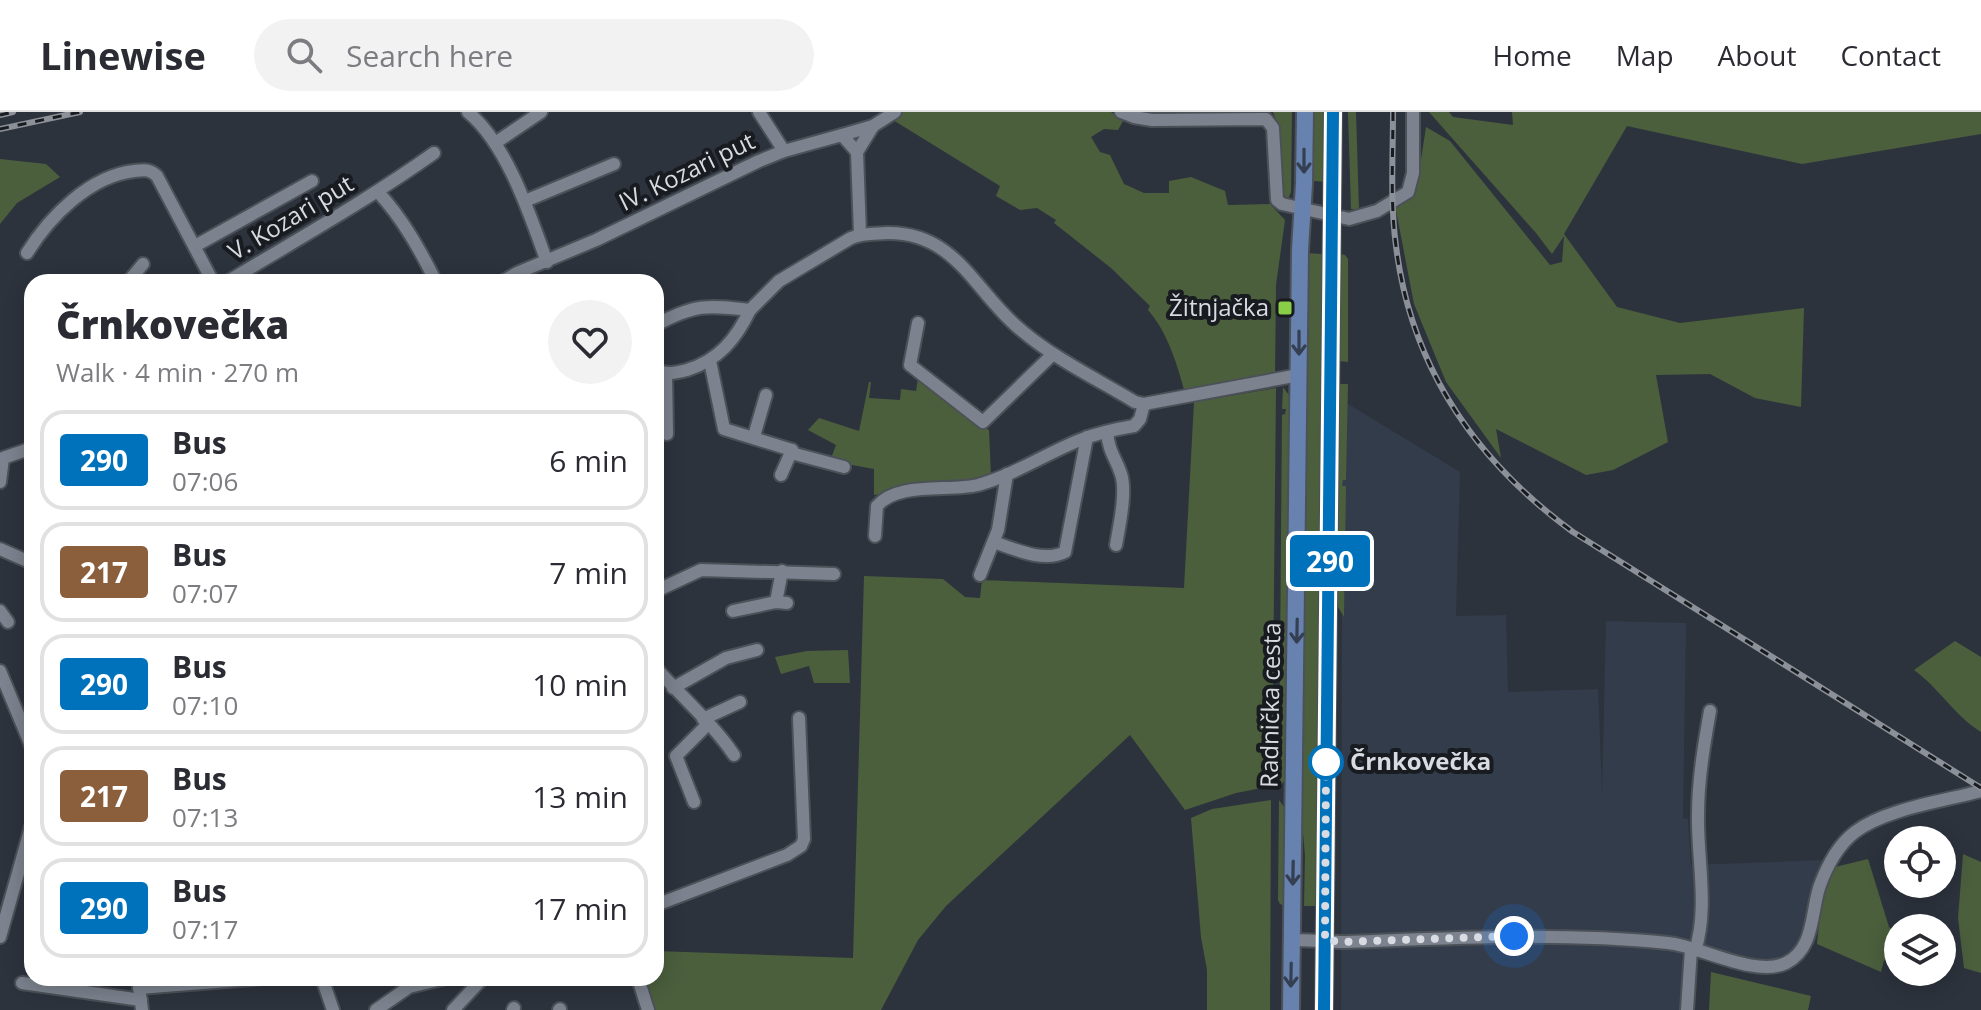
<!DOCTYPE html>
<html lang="en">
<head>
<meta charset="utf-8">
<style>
	body { margin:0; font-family:"Open Sans",sans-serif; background:#f2f2f3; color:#2b2b33; height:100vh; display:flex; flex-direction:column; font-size:30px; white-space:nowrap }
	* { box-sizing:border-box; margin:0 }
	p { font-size:26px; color:#7c7c81 }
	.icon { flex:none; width:44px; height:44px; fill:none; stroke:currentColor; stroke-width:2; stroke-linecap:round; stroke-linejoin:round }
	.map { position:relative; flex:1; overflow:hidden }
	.sheet { position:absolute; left:24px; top:162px; width:640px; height:712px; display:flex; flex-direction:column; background:#fff; border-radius:24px; box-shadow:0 4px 20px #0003 }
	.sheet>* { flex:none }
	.badge { padding:0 16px; border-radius:6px; font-size:28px; line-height:52px }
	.buttons { position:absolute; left:1884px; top:714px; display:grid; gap:16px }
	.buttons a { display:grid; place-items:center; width:72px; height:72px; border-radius:50%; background:#fff; box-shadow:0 4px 20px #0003; font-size:40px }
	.you { position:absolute; width:40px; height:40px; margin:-20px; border:6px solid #fff; border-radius:50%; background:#1a73e8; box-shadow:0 0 0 12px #1a73e833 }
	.map>.badge { position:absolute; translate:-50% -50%; box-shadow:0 0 0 4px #fff }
	.round { display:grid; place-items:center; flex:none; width:84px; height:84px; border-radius:42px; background:#f2f2f3 }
	.headline { display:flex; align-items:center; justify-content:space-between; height:136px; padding:0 32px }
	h1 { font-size:38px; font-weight:800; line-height:60px }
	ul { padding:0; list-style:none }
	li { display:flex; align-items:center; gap:24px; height:100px; margin:0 16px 12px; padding:0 16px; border:4px solid #e1e1e2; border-radius:24px }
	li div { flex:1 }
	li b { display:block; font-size:30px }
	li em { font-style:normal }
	li .badge { min-width:88px; font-weight:700; text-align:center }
	header { display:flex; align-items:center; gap:48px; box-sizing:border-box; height:112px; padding:0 40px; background:#fff; border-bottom:2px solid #e1e1e2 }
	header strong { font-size:38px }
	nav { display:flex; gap:44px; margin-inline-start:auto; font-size:28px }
	.search { width:560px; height:72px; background:#f2f2f3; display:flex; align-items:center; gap:20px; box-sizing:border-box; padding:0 28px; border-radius:44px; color:#7c7c81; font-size:30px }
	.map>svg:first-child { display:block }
	.built { fill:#333c4b }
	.green { fill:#4b5f3d }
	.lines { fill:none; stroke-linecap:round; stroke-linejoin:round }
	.minor-casing { stroke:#4c5158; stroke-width:16 }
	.major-casing { stroke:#4c5158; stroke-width:20 }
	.minor { stroke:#7c838e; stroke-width:12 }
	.major { stroke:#6882b0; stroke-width:16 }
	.rail-casing { stroke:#8c9199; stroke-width:6 }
	.rail { stroke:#181b1f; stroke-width:3; stroke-dasharray:9; stroke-linecap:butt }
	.oneway { stroke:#343f52 }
	.line-casing { stroke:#fff; stroke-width:18 }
	.line { stroke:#0072bc; stroke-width:12 }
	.walk { stroke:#d8dce2; stroke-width:8; stroke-dasharray:0 14.4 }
	.poi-dot { fill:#8ace48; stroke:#181b1f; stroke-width:3 }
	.stop-dot { fill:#fff; stroke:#0072bc; stroke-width:4 }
	.labels { text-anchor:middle; stroke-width:8; stroke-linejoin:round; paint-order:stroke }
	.street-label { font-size:24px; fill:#d8dce2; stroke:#181b1f }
	.poi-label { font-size:24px; fill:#d8dce2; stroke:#181b1f; text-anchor:end }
	.stop-label { font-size:24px; font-weight:bold; fill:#d8dce2; stroke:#181b1f; text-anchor:start }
</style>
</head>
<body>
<header>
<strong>Linewise</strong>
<div class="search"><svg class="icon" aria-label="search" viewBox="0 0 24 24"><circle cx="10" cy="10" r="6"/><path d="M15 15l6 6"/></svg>Search here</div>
<nav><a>Home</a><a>Map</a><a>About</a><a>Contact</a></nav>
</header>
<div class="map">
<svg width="1981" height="898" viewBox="0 0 1981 898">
	<rect width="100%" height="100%" fill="#2d333d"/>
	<path class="built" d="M 1340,287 L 1460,360 L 1456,504 L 1506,503 L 1508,580 L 1598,577 L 1602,682 L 1606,509 L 1686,511 L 1683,706 L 1688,707 L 1691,753 L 1825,748 L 1806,817 L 1792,842 L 1777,851 L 1761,852 L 1682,839 L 1682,898 L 1341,898 L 1342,508 Z"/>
	<g class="green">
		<path d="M 903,0 L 1111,0 L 1123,9 L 1118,18 L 1104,17 L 1091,25 L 1100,40 L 1110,43 L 1124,72 L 1144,81 L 1169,81 L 1169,69 L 1191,65 L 1225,79 L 1228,93 L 1270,92 L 1285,108 L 1276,173 L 1275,264 L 1185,281 C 1177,252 1168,221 1148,198 L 1150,194 L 1111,156 L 1054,111 L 1056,108 L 1037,96 L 1020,98 L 996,84 L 1000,74 L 893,8 Z"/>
		<path d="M 1273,0 L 1292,0 L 1291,80 L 1288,87 L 1282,81 L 1276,8 Z"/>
		<path d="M 1311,0 L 1328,0 L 1328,70 L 1313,69 Z"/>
		<path d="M 1348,0 L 1356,0 L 1359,98 L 1351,97 Z"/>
		<path d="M 1429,0 L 1449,0 L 1453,5 L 1513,13 L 1512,0 L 1981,0 L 1981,22 L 1802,52 L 1627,14 L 1564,122 L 1617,195 L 1680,211 L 1804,196 L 1801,295 L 1755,286 L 1710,262 L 1656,263 L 1668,330 L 1613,358 L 1586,363 L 1496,317 L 1501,346 L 1446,270 L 1414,192 L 1395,93 L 1416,80 L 1426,15 L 1450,29 L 1550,153 L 1562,150 L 1564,124 L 1552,142 L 1536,121 Z"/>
		<path d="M 0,47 L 46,52 L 60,65 L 17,91 L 0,112 Z"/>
		<path d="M 1306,141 L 1322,142 L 1325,247 L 1320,794 L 1304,794 L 1305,744 L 1300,686 Z"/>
		<path d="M 1340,142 L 1345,143 L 1348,147 L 1348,250 L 1339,249 Z"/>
		<path d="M 918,266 L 989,318 L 991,365 L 874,383 L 874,357 L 830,349 L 836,333 L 808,318 L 819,306 L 859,319 L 869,270 L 871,270 L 869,286 L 900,288 L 901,277 L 916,279 Z"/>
		<path d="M 1339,272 L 1348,272 L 1346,368 L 1343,368 L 1342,374 L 1346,374 L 1344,505 L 1338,495 L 1337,483 Z"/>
		<path d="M 1283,275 L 1291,286 L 1286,667 L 1279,675 L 1282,303 L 1285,302 L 1286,297 L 1282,297 Z"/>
		<path d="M 1276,276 L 1272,674 L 1236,681 L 1185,698 L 1130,623 L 946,794 L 918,828 L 881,898 L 654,898 L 644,866 L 656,866 L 656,839 L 853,846 L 864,464 L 943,467 L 965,485 L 980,486 L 982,468 L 1184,476 L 1194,290 Z"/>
		<path d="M 1955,529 L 1981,545 L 1981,620 C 1955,604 1939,576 1914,558 Z"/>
		<path d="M 848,538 L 850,571 L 814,571 L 809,554 L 781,562 L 775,545 L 807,539 Z"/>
		<path d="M 1271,688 L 1270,898 L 1207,898 L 1207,858 L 1201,825 L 1191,706 L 1212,697 Z"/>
		<path d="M 1279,688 L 1284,695 L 1286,705 L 1285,794 L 1280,792 L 1278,788 Z"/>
		<path d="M 1963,742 L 1981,750 L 1981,861 L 1964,856 L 1958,806 Z"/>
		<path d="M 1868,747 L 1889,815 L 1898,822 L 1898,853 L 1884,848 L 1881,860 L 1817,832 L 1821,790 L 1835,755 Z"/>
		<path d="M 1711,860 L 1811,884 L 1808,898 L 1709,898 Z"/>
	</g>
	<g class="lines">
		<defs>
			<g id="minor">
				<path d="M 468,0 C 507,32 530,103 547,150"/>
				<path d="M 759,0 L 784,39"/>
				<path d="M 1121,0 L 1134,5 L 1152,8 L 1266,7 L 1273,16 L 1277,88 L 1282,92 L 1349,107 L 1377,99 L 1408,80 L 1413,61 L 1413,0"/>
				<path d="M 873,14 L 895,0"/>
				<path d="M 842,23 L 873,14 L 857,40"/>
				<path d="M 495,31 L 541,0"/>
				<path d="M 378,80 C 403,107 420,138 436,170"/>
				<path d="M 525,89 L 614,52"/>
				<path d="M 195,134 L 312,69"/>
				<path d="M 27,141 C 50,104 90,64 134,59 C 145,58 150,57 157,64 L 213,170"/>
				<path d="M 128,170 L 143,152"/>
				<path d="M 227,170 C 296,128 368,88 434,41"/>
				<path d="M 502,170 L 517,161 L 596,128 L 759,49 L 784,39 L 842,23 L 857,40 L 860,122"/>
				<path d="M 918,211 L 910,253 L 983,310 L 1053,242"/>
				<path d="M 656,213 C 694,192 708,193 750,198 L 779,169 L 851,126 C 863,121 874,122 887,121 C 957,120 975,181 1021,218 C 1055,247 1097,267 1135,290 L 1144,292 L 1299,263"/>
				<path d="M 710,249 L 724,317 L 792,338 L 781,363"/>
				<path d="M 656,258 C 668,263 675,261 687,258 C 719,248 736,227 750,198"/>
				<path d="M 666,262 L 667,322"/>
				<path d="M 1107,320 C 1109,341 1115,344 1121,362 C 1127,380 1119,415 1116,433"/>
				<path d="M 754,324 L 766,283"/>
				<path d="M 792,338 L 795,342 L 844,355"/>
				<path d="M 0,370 L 3,346 L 32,336"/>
				<path d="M 875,424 L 877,394 C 898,369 949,380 978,373 C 1014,363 1045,342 1080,328 C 1097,321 1116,317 1134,314 L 1140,307 L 1144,292"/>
				<path d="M 994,430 C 1014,437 1044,451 1065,440 L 1087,325"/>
				<path d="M 0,437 L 32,451"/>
				<path d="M 980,463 L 998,418 L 1007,362"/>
				<path d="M 656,479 L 701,458 L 834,462"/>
				<path d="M 776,490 L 782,459"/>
				<path d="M 0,499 L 8,510"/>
				<path d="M 733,499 L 776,490 L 787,491"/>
				<path d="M 656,556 C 682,585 713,612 734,643"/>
				<path d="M 0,559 L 32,636"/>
				<path d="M 673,576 L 726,546 L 757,538"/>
				<path d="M 703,607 L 740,590"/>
				<path d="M 694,690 L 676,644 L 708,612"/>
				<path d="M 656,793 L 787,743 L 801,734 L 804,727 L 799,606"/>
				<path d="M 0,825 L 31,715"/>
				<path d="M 1292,828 C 1310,828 1328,830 1346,830 C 1453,826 1561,820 1668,831 C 1700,834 1755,866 1786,851 C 1814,837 1811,802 1819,776 C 1826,756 1838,733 1855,720 C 1885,697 1944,689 1981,679"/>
				<path d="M 1695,839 C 1709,795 1697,747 1698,703 C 1698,668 1704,633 1710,599"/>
				<path d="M 138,866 L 142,898"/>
				<path d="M 322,866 L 333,898"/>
				<path d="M 638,866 L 648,898"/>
				<path d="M 22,871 L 141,888"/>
				<path d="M 139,876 L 264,866"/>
				<path d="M 376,898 L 409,875 L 446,866"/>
				<path d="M 453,898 L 483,866"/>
				<path d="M 513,898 L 514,896"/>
				<path d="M 559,898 L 560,897"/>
				<path d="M 1687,898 L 1691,837"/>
			</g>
			<g id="major">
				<path d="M 1291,898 L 1300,138 L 1304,72 L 1305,0"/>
				<path d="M 1324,898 L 1333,0"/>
			</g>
		</defs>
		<use href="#minor" class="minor-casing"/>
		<use href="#major" class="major-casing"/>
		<use href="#minor" class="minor"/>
		<use href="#major" class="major"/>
		<defs>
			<g id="rail">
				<path d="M 1393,0 C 1393,45 1390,90 1396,134 C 1411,256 1476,349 1573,420 L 1981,676"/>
				<path d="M 0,3 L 13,0"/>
				<path d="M 0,17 L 80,0"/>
			</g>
		</defs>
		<use href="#rail" class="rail-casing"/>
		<use href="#rail" class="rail"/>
	</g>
	<defs><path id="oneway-shaft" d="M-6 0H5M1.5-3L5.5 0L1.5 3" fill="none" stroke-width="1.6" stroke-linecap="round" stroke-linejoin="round" transform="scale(2)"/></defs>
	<g class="oneway">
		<use href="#oneway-shaft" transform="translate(1304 49) rotate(90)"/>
		<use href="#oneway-shaft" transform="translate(1299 231) rotate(90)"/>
		<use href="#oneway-shaft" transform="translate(1297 519) rotate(91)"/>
		<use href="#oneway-shaft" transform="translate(1293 761) rotate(91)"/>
		<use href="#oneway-shaft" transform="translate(1291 863) rotate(91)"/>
	</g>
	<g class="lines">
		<defs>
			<path id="line" d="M 1324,898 L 1333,0"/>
		</defs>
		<use href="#line" class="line-casing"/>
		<use href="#line" class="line"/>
		<path class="walk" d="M 1326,650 L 1325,828 L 1344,830 L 1514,824"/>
	</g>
	<rect class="poi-dot" x="1277" y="188" width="16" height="16" rx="4"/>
	<circle class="stop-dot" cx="1326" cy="650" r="16"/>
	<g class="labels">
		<g class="street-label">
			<text transform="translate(687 60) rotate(-26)" y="8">IV. Kozari put</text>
			<text transform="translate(291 106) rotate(-31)" y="8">V. Kozari put</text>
			<text transform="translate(1271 593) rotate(-89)" y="8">Radnička cesta</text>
		</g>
		<g class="poi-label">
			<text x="1269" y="204">Žitnjačka</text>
		</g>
		<g class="stop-label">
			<text x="1350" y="658">Črnkovečka</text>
		</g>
	</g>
</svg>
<div class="buttons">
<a><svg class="icon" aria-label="locate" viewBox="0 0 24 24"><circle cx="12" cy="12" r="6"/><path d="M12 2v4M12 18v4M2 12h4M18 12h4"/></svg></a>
<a><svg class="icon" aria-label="layers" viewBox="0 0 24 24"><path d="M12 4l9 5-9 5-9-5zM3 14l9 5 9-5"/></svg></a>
</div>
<div class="you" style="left:1514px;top:824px"></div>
<b class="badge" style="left:1330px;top:449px;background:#0072bc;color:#fff">290</b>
<section class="sheet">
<div class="headline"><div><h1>Črnkovečka</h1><p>Walk · 4 min · 270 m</p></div><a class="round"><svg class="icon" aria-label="heart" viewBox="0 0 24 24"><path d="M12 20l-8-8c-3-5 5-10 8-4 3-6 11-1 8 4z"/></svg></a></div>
<ul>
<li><span class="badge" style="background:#0072bc;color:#fff">290</span><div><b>Bus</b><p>07:06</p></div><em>6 min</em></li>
<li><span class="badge" style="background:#8b5e3c;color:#fff">217</span><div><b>Bus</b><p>07:07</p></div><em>7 min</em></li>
<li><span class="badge" style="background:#0072bc;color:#fff">290</span><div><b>Bus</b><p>07:10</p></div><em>10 min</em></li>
<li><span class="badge" style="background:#8b5e3c;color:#fff">217</span><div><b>Bus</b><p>07:13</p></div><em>13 min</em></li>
<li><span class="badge" style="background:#0072bc;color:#fff">290</span><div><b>Bus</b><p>07:17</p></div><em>17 min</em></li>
</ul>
</section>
</div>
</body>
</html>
